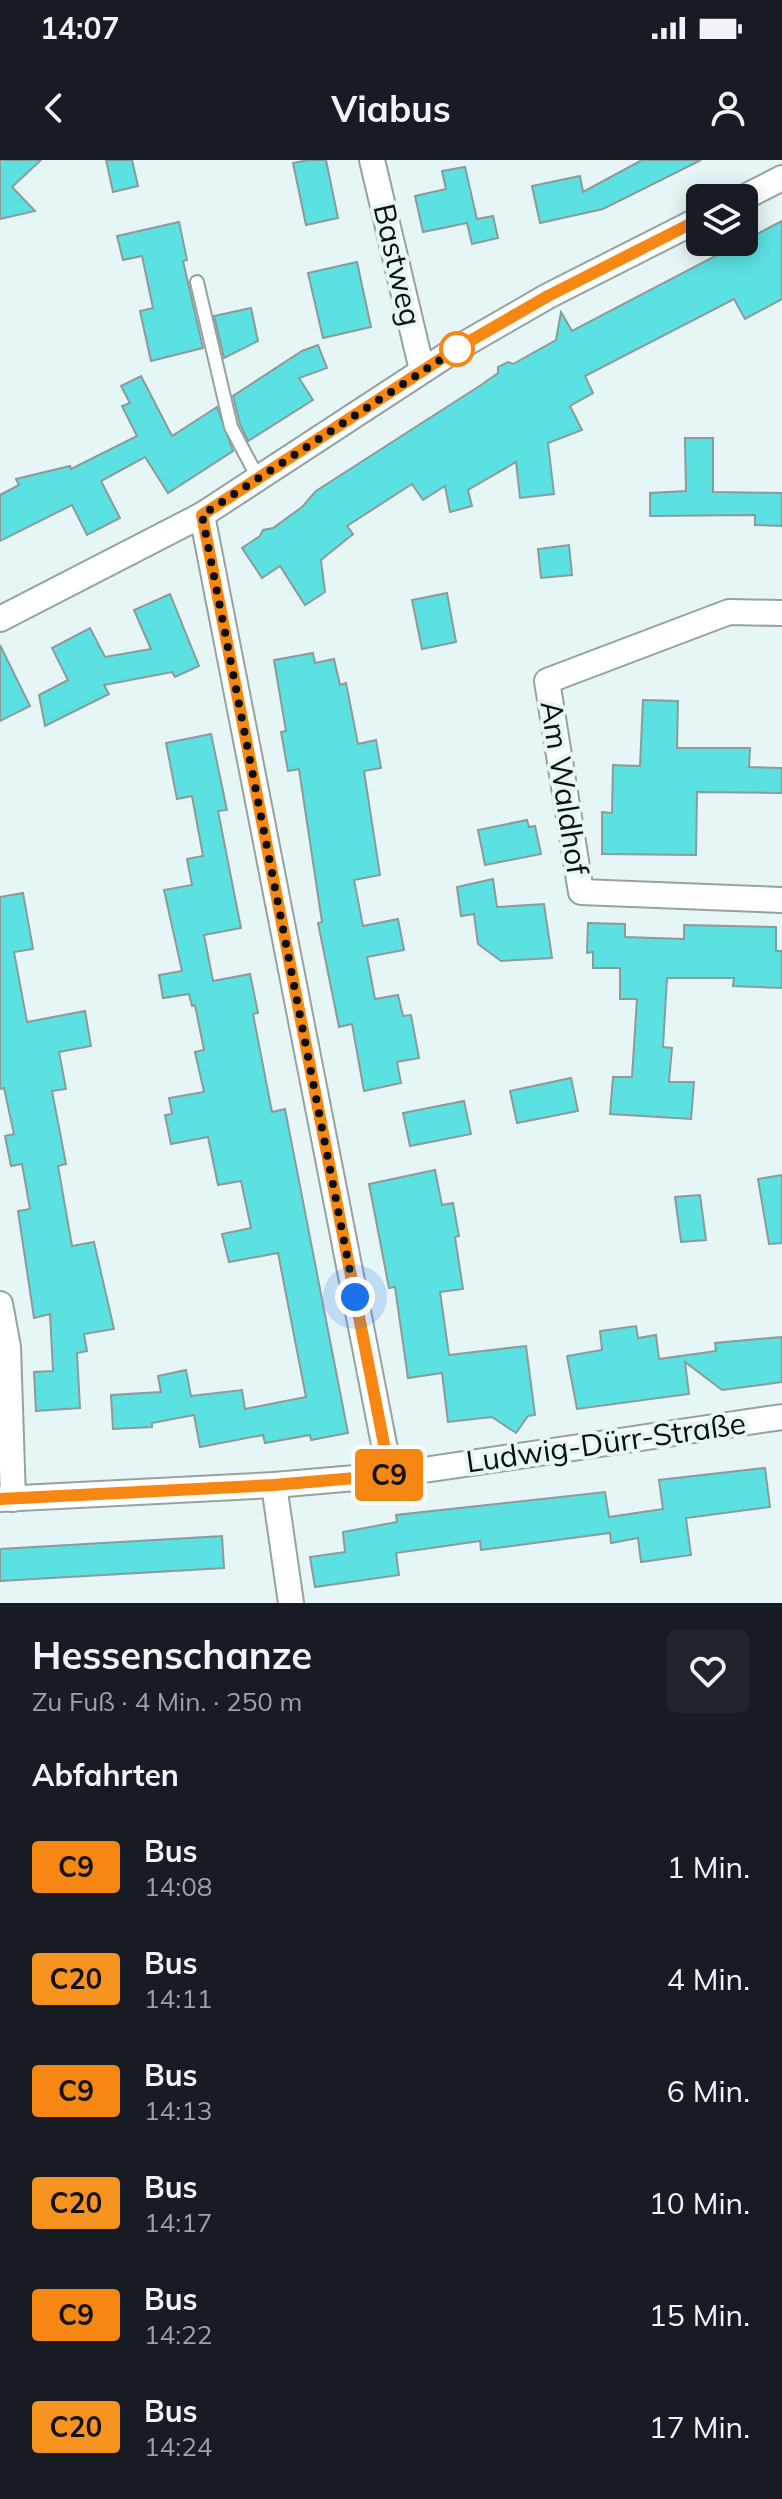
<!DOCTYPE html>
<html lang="de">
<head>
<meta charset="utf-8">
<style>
	body { margin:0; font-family:Mulish,sans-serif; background:#20242c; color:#f1f3f6; height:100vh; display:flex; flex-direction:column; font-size:30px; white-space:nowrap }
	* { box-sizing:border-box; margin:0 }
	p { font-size:26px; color:#9ea1a6 }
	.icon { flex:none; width:44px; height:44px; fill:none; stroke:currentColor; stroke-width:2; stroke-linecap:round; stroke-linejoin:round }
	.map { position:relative; height:1443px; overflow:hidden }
	.details { display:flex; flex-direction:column; background:#171b24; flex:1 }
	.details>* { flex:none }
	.badge { padding:0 16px; border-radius:6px; font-size:28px; line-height:52px }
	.controls { position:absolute; left:686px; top:24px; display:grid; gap:16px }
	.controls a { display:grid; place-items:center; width:72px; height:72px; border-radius:12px; background:#171b24; box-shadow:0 4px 20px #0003; font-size:40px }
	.you { position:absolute; width:40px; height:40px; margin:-20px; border:6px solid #fff; border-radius:50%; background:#1a73e8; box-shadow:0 0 0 12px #1a73e833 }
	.map>.badge { position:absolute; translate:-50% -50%; box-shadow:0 0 0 4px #fff }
	h2 { padding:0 32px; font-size:30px; line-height:72px }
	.round { display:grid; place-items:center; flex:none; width:84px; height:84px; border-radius:12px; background:#20242c }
	.overview { display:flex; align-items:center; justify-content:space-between; height:136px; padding:0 32px }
	h1 { font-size:38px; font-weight:700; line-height:60px }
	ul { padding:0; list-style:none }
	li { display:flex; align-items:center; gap:24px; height:112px; padding:0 32px }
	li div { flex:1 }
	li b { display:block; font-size:30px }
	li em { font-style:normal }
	li .badge { min-width:88px; font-weight:700; text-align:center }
	.status { display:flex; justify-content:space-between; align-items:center; height:56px; padding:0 40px; background:#171b24; direction:ltr }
	.status svg { height:22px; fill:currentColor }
	header { display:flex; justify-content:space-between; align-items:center; height:104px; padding:0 32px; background:#171b24; font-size:36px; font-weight:700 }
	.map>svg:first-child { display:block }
	.building { fill:#5ce1e3; stroke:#8c9a99; stroke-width:2 }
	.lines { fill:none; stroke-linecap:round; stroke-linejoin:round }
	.lane-casing { stroke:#94a2a2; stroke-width:16 }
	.street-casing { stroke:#94a2a2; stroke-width:28 }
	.lane { stroke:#fff; stroke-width:12 }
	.street { stroke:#fff; stroke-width:24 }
	.line-casing { stroke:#fff; stroke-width:18 }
	.line { stroke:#f68712; stroke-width:12 }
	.walk { stroke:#0a0f0f; stroke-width:8; stroke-dasharray:0 14.4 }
	.stop-dot { fill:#fff; stroke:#f68712; stroke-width:4 }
	.labels { text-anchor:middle; stroke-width:8; stroke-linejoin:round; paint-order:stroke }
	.street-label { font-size:30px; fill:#0a0f0f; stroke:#e6f5f5 }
</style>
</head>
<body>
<div class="status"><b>14:07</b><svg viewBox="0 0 49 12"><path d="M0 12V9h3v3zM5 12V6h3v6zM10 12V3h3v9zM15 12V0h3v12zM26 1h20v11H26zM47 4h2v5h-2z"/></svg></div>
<header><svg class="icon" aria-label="back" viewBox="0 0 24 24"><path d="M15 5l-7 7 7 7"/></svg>Viabus<svg class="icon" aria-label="person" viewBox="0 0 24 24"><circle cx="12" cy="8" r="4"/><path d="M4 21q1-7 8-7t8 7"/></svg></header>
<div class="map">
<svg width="782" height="1443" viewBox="0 0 782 1443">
	<rect width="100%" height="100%" fill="#e6f5f5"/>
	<g class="building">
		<path d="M 0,0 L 41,0 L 12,27 L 35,51 L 0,59 Z"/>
		<path d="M 106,0 L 132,0 L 138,26 L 113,32 Z"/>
		<path d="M 309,0 L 326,0 L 338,58 L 306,65 L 293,3 Z"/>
		<path d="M 642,0 L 701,0 L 603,49 L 540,63 L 532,26 L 580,16 L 583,32 Z"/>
		<path d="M 465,7 L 477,59 L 493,56 L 498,78 L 472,84 L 467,63 L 423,72 L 415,36 L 446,29 L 442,11 Z"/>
		<path d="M 782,61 L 782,139 L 745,159 L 734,139 L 585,216 L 593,233 L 570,246 L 582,270 L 548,283 L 554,334 L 520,338 L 516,302 L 468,330 L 472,346 L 450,352 L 445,326 L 423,340 L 412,324 L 347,366 L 353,374 L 321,400 L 325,432 L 305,445 L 280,406 L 262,418 L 242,388 L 260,376 L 263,370 L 273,368 L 302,347 L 316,331 L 481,225 L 498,213 L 498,207 L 508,202 L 513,204 L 556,180 L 561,152 L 572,171 Z"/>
		<path d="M 179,62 L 187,100 L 183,101 L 203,188 L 151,201 L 140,151 L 153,148 L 142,96 L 123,100 L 117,76 Z"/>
		<path d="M 357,102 L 371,167 L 323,178 L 308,113 Z"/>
		<path d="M 251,148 L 258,181 L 224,198 L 214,156 Z"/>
		<path d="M 318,185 L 327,208 L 299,218 L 313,240 L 248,281 L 240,264 L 233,236 L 302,191 Z"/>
		<path d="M 141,216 L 172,276 L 217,247 L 233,291 L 168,333 L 145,297 L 101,321 L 120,358 L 87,375 L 72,345 L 0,381 L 0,335 L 19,325 L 16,319 L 70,306 L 71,309 L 137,276 L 122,246 L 130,243 L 121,226 Z"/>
		<path d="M 685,278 L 713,278 L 713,332 L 782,333 L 782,366 L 755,365 L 755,355 L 650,356 L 650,333 L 686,331 Z"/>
		<path d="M 569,385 L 572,415 L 541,418 L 538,389 Z"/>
		<path d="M 447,433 L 456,482 L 422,489 L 412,440 Z"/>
		<path d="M 170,434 L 199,506 L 175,517 L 172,512 L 104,525 L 109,534 L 45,566 L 39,535 L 68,520 L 52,488 L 90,468 L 105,497 L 151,489 L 134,450 Z"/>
		<path d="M 0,485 L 30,546 L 0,561 Z"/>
		<path d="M 313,493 L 315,503 L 334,499 L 340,525 L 346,523 L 358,584 L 376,580 L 381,608 L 364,611 L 380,715 L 354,720 L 363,766 L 398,759 L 404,790 L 367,797 L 375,839 L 398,835 L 403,856 L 411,855 L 419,898 L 397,902 L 401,923 L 364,931 L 352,864 L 339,867 L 318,763 L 322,762 L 299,609 L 288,611 L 281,572 L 286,571 L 274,500 Z"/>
		<path d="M 643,540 L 678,541 L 677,588 L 750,588 L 749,607 L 782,608 L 782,633 L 697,632 L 696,695 L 602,694 L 602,652 L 612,653 L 613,605 L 640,606 Z"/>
		<path d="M 211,574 L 227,650 L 218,651 L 241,768 L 204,775 L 213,821 L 250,814 L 258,853 L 253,854 L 272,952 L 285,949 L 348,1273 L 311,1280 L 310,1275 L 265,1283 L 263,1275 L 200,1287 L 194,1255 L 152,1263 L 152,1267 L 113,1269 L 111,1235 L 161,1232 L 158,1216 L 186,1210 L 191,1236 L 242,1230 L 245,1249 L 306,1237 L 278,1093 L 229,1102 L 222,1074 L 251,1068 L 241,1021 L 218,1025 L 208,977 L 171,984 L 165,955 L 172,954 L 169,938 L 204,932 L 195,892 L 204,890 L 195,845 L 192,846 L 189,834 L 163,838 L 159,815 L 182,811 L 164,730 L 192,725 L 187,699 L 203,696 L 192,636 L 177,639 L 166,583 Z"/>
		<path d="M 527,660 L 529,667 L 535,666 L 541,694 L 485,705 L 478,670 Z"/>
		<path d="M 493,719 L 497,747 L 544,744 L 552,798 L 501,801 L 478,784 L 474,754 L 461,756 L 457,727 Z"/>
		<path d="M 23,733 L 33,789 L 14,792 L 27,862 L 85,851 L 91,886 L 59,892 L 66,929 L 52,931 L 66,1004 L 58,1006 L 72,1086 L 94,1082 L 114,1169 L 84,1174 L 87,1191 L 77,1193 L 80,1248 L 36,1251 L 34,1212 L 53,1211 L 50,1154 L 34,1158 L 18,1051 L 30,1049 L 22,1004 L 11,1006 L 5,976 L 14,974 L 4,928 L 0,929 L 0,737 Z"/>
		<path d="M 588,763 L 625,764 L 625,777 L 684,779 L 684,765 L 776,767 L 776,791 L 782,791 L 782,828 L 733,826 L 734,818 L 667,818 L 663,887 L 672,888 L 669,922 L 694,922 L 691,959 L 610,954 L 613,917 L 632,917 L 637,839 L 620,839 L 620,808 L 593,808 L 593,792 L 587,793 Z"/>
		<path d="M 571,918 L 578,951 L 517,963 L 510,931 Z"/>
		<path d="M 464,941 L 471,974 L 410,986 L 403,953 Z"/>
		<path d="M 435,1010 L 442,1045 L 453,1043 L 459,1076 L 455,1077 L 463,1129 L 440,1132 L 449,1195 L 526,1186 L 535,1255 L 528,1256 L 516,1273 L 492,1257 L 448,1262 L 442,1213 L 408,1218 L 395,1127 L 389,1128 L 369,1024 Z"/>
		<path d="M 782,1015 L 782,1083 L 769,1084 L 758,1019 Z"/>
		<path d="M 700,1035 L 706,1080 L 681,1082 L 675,1037 Z"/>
		<path d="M 636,1166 L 638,1178 L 656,1175 L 659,1199 L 716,1191 L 715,1183 L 782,1177 L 782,1222 L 722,1230 L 685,1202 L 689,1234 L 577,1249 L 567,1196 L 602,1190 L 600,1171 Z"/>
		<path d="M 765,1308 L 770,1347 L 686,1358 L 691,1395 L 641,1402 L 638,1378 L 611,1383 L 610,1373 L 481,1390 L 480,1381 L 396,1393 L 399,1415 L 315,1427 L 310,1397 L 345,1392 L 343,1372 L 397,1362 L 396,1355 L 605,1332 L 609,1357 L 663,1349 L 659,1320 Z"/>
		<path d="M 222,1376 L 224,1408 L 0,1421 L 0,1389 Z"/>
	</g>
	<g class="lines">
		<defs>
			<path id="lane" d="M 197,122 L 231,267 L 258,318"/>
			<g id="street">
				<path d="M 372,0 L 422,210"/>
				<path d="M 743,38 L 782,18"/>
				<path d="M 202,355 L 390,1315"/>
				<path d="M 782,453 L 729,452 L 547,521 L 581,732 L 782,740"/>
				<path d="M 0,459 L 202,355 L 456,189 L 548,136 L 700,59"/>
				<path d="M 0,1144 L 8,1187 L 13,1339"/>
				<path d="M 274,1325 L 291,1443"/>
				<path d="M 0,1339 L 274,1325 L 390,1315 L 782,1257"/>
			</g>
		</defs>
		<use href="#lane" class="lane-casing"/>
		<use href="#street" class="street-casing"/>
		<use href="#lane" class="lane"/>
		<use href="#street" class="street"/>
	</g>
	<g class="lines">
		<defs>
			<path id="line" d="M 0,1339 L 274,1325 L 390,1315 L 202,355 L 456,189 L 548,136 L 700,59"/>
		</defs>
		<use href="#line" class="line-casing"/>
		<use href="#line" class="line"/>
		<path class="walk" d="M 355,1137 L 202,355 L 457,189"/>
	</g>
	<circle class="stop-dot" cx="457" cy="189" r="16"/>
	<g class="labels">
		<g class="street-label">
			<text transform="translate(397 105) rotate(77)" y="10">Bastweg</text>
			<text transform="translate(564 628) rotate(81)" y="10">Am Waldhof</text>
			<text transform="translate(606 1283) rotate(-8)" y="10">Ludwig-Dürr-Straße</text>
		</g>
	</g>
</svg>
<div class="controls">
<a><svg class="icon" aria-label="layers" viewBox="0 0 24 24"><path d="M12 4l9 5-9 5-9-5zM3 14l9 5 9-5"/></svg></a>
</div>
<div class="you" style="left:355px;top:1137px"></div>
<b class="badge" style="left:389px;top:1315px;background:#f68712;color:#111">C9</b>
</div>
<section class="details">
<div class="overview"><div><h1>Hessenschanze</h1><p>Zu Fuß · 4 Min. · 250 m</p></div><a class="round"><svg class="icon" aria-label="heart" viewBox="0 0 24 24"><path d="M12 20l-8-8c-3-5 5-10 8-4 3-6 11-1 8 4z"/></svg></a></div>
<h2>Abfahrten</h2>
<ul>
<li><span class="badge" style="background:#f68712;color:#111">C9</span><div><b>Bus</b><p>14:08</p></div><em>1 Min.</em></li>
<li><span class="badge" style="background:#f6941f;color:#111">C20</span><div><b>Bus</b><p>14:11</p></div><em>4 Min.</em></li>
<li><span class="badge" style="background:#f68712;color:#111">C9</span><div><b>Bus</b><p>14:13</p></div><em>6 Min.</em></li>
<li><span class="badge" style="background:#f6941f;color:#111">C20</span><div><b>Bus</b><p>14:17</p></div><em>10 Min.</em></li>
<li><span class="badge" style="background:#f68712;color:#111">C9</span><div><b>Bus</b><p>14:22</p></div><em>15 Min.</em></li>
<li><span class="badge" style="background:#f6941f;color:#111">C20</span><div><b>Bus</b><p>14:24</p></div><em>17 Min.</em></li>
</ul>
</section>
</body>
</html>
